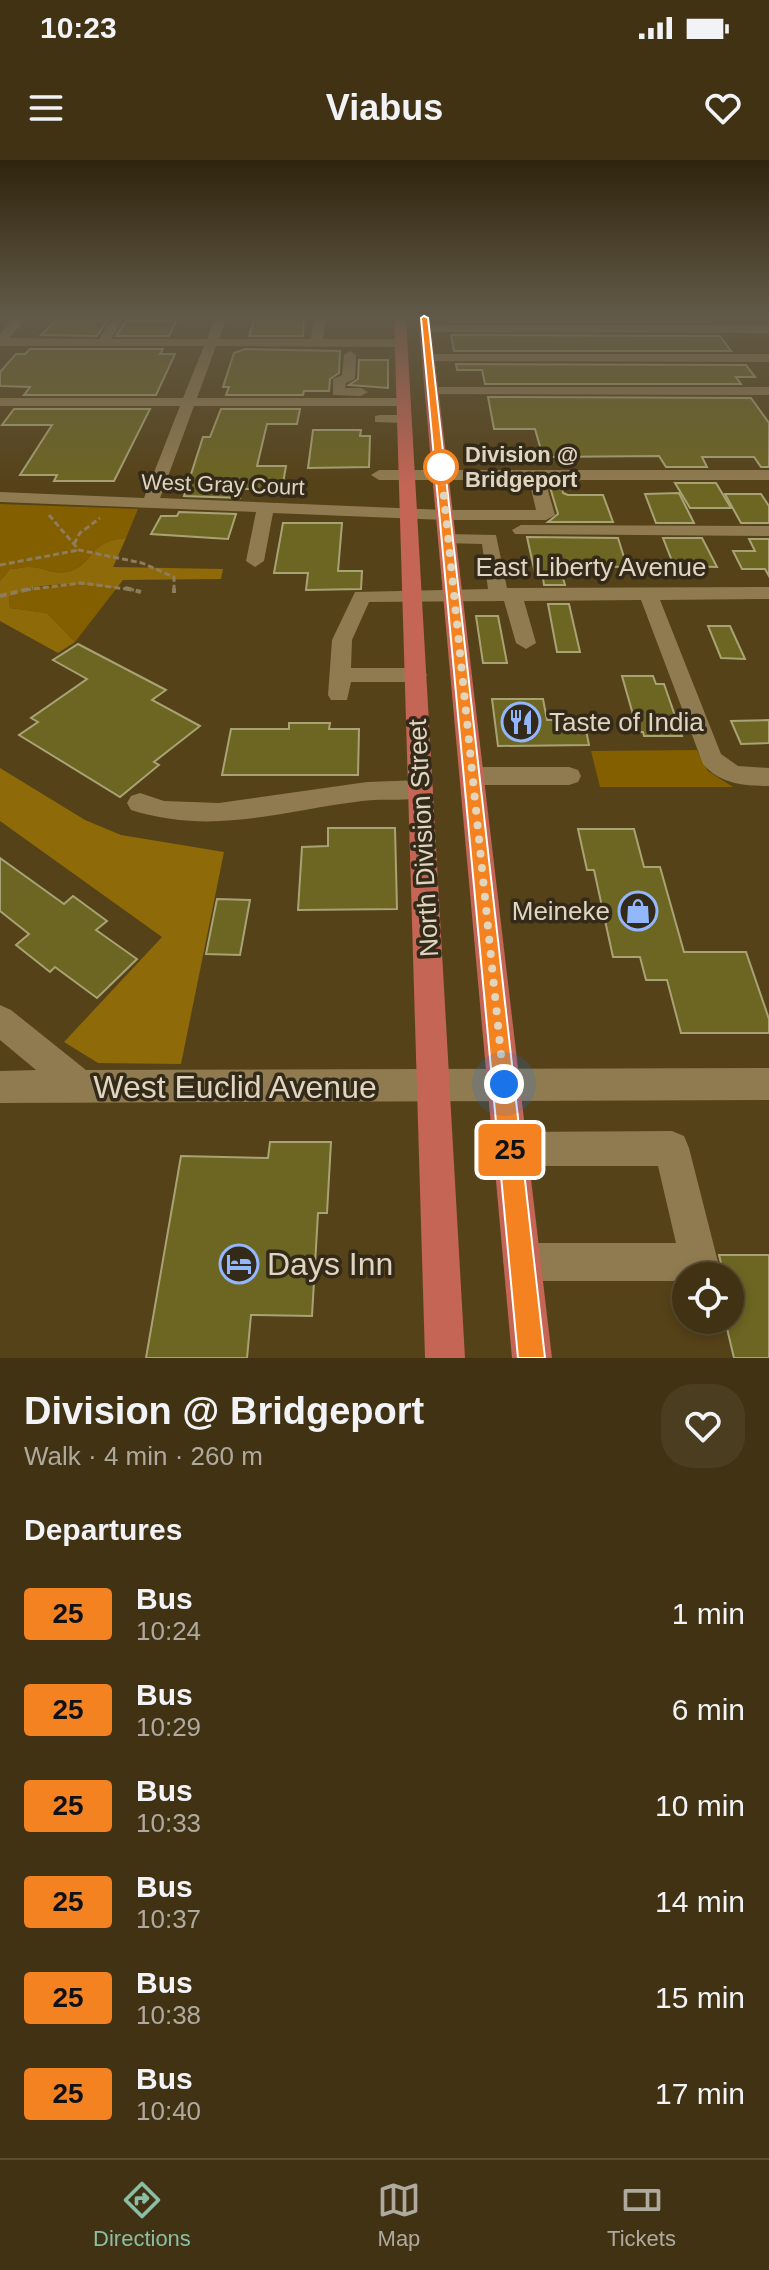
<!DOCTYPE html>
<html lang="en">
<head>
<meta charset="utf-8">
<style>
	body { margin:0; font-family:Helvetica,sans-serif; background:#4b3e20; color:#f1f3f6; height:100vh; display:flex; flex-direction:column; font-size:30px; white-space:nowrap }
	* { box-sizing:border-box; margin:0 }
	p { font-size:26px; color:#aeaa9f }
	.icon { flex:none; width:44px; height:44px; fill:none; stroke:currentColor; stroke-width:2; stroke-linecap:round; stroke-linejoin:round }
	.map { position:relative; height:1198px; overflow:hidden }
	.side { display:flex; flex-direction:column; background:#403212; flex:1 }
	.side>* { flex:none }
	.badge { padding:0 16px; border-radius:6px; font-size:28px; line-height:52px }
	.buttons { position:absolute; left:672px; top:1102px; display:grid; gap:16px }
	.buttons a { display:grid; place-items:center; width:72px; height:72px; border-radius:50%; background:#403212; box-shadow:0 4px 12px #0003,0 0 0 2px #594d32; font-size:40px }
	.you { position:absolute; width:40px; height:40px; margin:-20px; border:6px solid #fff; border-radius:50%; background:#1a73e8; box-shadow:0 0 0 12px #1a73e833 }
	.map>.badge { position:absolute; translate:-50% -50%; box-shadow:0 0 0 4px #fff }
	h2 { padding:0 24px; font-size:30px; line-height:72px }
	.round { display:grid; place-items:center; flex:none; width:84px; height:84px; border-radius:32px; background:#4b3e20 }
	.head { display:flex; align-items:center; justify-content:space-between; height:136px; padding:0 24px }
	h1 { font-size:38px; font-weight:700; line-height:60px }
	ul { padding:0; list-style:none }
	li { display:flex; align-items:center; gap:24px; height:96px; padding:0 24px }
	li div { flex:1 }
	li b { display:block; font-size:30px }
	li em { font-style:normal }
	li .badge { min-width:88px; font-weight:700; text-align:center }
	.status { display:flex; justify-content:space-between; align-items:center; height:56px; padding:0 40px; background:#403212; direction:ltr }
	.status svg { height:22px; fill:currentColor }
	header { display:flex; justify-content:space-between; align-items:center; height:104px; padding:0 24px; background:#403212; font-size:36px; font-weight:700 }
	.menu { display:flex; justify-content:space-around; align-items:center; height:112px; border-top:2px solid #594d32; background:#403212; font-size:22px; color:#aeaa9f }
	.menu a { display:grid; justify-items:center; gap:4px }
	.menu .active { color:#8abfa5 }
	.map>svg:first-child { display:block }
	.green { fill:#835f00 }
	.forest { fill:#8f6a08 }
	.building { fill:#6d6522; stroke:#a8a375; stroke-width:2 }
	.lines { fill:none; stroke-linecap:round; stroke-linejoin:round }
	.path-far1 { stroke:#8e7d5c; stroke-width:3; stroke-dasharray:6 3; stroke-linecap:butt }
	.path { stroke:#8e7d5c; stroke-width:4; stroke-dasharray:7 4; stroke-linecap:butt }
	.minor { fill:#907a50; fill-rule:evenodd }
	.major { fill:#c46555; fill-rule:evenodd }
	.line { fill:#f58220; stroke:#fff; stroke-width:2 }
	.walk { stroke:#e0d5bf; stroke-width:8; stroke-dasharray:0 14.4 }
	.stop-dot { fill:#fff; stroke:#f58220; stroke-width:4 }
	.labels { text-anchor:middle; stroke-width:7; stroke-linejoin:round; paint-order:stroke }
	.far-stop-label { font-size:22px; font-weight:bold; fill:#e0d5bf; stroke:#332a19; text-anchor:start }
	.far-street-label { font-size:22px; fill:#e0d5bf; stroke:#332a19 }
	.street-label { font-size:26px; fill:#e0d5bf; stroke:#332a19 }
	.poi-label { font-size:26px; fill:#e0d5bf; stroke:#332a19; text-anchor:start }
	.near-street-label { font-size:32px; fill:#e0d5bf; stroke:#332a19 }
	.near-poi-label { font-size:32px; fill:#e0d5bf; stroke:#332a19; text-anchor:start }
</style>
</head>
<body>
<div class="status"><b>10:23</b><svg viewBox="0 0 49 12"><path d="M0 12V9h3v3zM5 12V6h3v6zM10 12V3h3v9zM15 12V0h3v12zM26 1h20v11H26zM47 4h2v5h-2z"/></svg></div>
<header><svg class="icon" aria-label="menu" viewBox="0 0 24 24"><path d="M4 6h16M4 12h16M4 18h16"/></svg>Viabus<svg class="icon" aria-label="heart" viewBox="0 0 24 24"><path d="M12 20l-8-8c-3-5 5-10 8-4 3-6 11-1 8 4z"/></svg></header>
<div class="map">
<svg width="769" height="1198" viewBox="0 0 769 1198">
	<rect width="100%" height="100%" fill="#564218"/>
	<g class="green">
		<path d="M 0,344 L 138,349 L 126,378 C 91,381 93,401 73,410 C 56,417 45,407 29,407 C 23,407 16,409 10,409 L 0,421 Z"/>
		<path d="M 80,423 L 116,429 L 75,482 L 47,453 L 10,448 L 9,437 L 24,429 Z"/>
		<path d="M 697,590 L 708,611 L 733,627 L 600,627 L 591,591 Z"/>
	</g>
	<g class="forest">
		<path d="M 126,378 L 113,407 L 223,409 L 221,419 L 123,420 L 116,429 C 81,423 41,420 9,437 L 10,448 L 47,453 L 75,482 L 58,493 L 0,461 L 0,421 L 10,409 C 16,409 23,407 29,407 C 45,407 56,417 73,410 C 94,401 90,381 126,378 Z"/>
		<path d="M 0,608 L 85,660 L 121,675 L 224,692 L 181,904 L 98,903 L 64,882 L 162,777 L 0,661 Z"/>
	</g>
	<g class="building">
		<path d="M 284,158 L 304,158 L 303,176 L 249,176 L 254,160 Z"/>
		<path d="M 448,158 L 706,158 L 709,162 L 449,162 Z"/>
		<path d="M 57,160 L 108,160 L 97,176 L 41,175 Z"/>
		<path d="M 126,161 L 176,161 L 169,176 L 116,176 Z"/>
		<path d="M 451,175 L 720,176 L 731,191 L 454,191 Z"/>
		<path d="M 30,189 L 163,189 L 160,194 L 175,194 L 156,235 L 24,235 L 30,227 L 0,226 L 0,212 L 16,194 L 25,194 Z"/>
		<path d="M 245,189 L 340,191 L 339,213 L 330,219 L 329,231 L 304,231 L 303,235 L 226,235 L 229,227 L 223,227 L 234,193 Z"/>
		<path d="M 359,200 L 388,200 L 388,228 L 349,225 L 358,219 Z"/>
		<path d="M 456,204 L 746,205 L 755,217 L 736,217 L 741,224 L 485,224 L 482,210 L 457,210 Z"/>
		<path d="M 488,237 L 751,238 L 769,263 L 769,307 L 761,307 L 754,297 L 702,297 L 707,307 L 666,307 L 659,296 L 543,297 L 535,269 L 494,269 Z"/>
		<path d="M 14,249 L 150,249 L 114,321 L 54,321 L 57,315 L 20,315 L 52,265 L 2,265 Z"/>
		<path d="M 221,249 L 300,249 L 297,264 L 267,264 L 257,306 L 286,306 L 282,329 L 244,329 L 240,338 L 184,336 L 203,277 L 210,277 Z"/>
		<path d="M 313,270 L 361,270 L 360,276 L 370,276 L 369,307 L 308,308 Z"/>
		<path d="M 675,323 L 716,323 L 731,348 L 690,348 Z"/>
		<path d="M 550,327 L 562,327 L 563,333 L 568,335 L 603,335 L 613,362 L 548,362 L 558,354 Z"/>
		<path d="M 679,333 L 694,363 L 656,363 L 645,334 Z"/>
		<path d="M 725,334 L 761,334 L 769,346 L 769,363 L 741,363 Z"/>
		<path d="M 179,352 L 236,354 L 228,379 L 151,374 L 161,356 L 177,356 Z"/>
		<path d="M 283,363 L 342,363 L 338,411 L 362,411 L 361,429 L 306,430 L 308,413 L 274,413 Z"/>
		<path d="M 527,377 L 618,378 L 627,407 L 564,406 L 567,418 L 563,418 L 565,425 L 544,425 L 543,418 L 536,418 Z"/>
		<path d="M 663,378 L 702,378 L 717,407 L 674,406 Z"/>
		<path d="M 749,379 L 769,379 L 769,416 L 765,409 L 742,409 L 733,391 L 755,391 Z"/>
		<path d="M 548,444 L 569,444 L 580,492 L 557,492 Z"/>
		<path d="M 476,456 L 498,456 L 507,503 L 483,503 Z"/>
		<path d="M 708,466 L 730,466 L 745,499 L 721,498 Z"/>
		<path d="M 78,484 L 166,530 L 152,540 L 200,566 L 154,602 L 159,605 L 120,637 L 19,575 L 38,562 L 31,558 L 87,519 L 53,500 Z"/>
		<path d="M 622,516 L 653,516 L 656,524 L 664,524 L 682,576 L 644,576 L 643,572 L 638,572 Z"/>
		<path d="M 492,539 L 543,539 L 547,560 L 584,560 L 589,585 L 498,586 Z"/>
		<path d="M 769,560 L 769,583 L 741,584 L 731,561 Z"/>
		<path d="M 289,563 L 330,563 L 329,569 L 359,569 L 358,615 L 222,615 L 231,569 L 289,569 Z"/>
		<path d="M 328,668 L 395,668 L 397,749 L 298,750 L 302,687 L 328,686 Z"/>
		<path d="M 578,669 L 634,669 L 644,707 L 660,707 L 684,792 L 746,792 L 769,859 L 769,873 L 681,873 L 667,820 L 646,820 L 640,797 L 613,797 L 594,710 L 587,710 Z"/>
		<path d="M 0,698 L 64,744 L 73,736 L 107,761 L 96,770 L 137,799 L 97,838 L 55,807 L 50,812 L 16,785 L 29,774 L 0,751 Z"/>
		<path d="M 217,739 L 250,740 L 240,795 L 206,794 Z"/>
		<path d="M 270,982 L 331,982 L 327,1053 L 318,1053 L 312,1156 L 251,1155 L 247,1198 L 146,1198 L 181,996 L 268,998 Z"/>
		<path d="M 719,1095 L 769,1095 L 769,1198 L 734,1198 L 725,1160 L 730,1160 L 730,1116 L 715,1116 L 721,1103 Z"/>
	</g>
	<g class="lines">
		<g class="path-far1">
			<path d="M 49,355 L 79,390 L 142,403 L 174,417 L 174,430"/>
			<path d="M 74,384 L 80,373 L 100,358"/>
			<path d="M 0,405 L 79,390"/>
			<path d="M 25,430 L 81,423 L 134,430"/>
		</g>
		<g class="path">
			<path d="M 125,428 L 141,432"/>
			<path d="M 174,428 L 174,433"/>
			<path d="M 0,436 L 33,428"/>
		</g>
		<g class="minor">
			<path d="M 14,158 L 27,158 L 9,178 L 99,179 L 112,158 L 124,158 L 111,179 L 207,179 L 215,158 L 227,158 L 219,179 L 311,179 L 314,158 L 326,158 L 323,179 L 401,179 L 407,183 L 401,187 L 216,186 L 197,238 L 402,238 L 409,242 L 402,246 L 194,246 L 160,338 L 445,350 L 536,350 L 529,320 L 379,320 L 371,315 L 379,310 L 769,310 L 769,320 L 545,320 L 555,355 L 546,360 L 445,360 L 273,353 L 264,401 L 255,407 L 246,401 L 256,352 L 0,342 L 0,332 L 144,338 L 180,246 L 0,246 L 0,238 L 183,238 L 204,186 L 0,186 L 0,174 Z"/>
			<path d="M 425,165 L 769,165 L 769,173 L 421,172 L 419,169 Z"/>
			<path d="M 350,191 L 356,195 L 355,219 L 346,223 L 345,228 L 361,228 L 368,232 L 361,236 L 333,235 L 333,219 L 342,215 L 344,195 Z"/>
			<path d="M 429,194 L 769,194 L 769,202 L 424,201 L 424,195 Z"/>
			<path d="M 432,227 L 769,227 L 769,235 L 427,234 L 425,231 Z"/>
			<path d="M 380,255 L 404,255 L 411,259 L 404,263 L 375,262 L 375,256 Z"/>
			<path d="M 521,365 L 769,366 L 769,376 L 515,374 L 512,370 Z"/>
			<path d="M 447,374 L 496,375 L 507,428 L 769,427 L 769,439 L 660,440 L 721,594 L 738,606 L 769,608 L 769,626 C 744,626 720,624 703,604 L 641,440 L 524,441 L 536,483 L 526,489 L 516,483 L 504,441 L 369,442 L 352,480 L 351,508 L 416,508 L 424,510 L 427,515 L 424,520 L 416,522 L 351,522 L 347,540 L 331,540 L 328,535 L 332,480 L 355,432 L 488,429 L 482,384 L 441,383 L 438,379 L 441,375 Z"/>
			<path d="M 472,607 L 569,607 L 578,610 L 581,616 L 578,622 L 569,625 L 472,625 L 463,622 L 460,616 L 463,610 Z"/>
			<path d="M 421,620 L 430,622 L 433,629 L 430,636 C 409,642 384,638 362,641 C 279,651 215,676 131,650 L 127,643 L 131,636 L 140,633 L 164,641 L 219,643 L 367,622 Z"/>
			<path d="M 0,845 L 11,850 L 86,910 L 769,908 L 769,940 L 0,943 L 0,911 L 36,910 L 0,880 Z"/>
			<path d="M 672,971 L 684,976 L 689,988 L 718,1102 L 712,1115 L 686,1116 L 686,1121 L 522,1121 L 509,1115 L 503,1102 L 509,1089 L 522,1083 L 676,1083 L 658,1006 L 510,1006 L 498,1001 L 493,989 L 498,977 L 510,972 Z"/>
		</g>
		<g class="major">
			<path d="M 394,158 L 406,158 L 465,1198 L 425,1198 Z"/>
			<path d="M 418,158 L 430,158 L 552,1198 L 512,1198 Z"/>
		</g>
	</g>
	<linearGradient id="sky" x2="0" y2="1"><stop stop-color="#2f240d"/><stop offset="0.48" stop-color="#625a48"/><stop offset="1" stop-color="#625a48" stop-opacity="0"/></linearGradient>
	<rect width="769" height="326" fill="url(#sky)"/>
	<path class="line" d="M 424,156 L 428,158 L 545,1198 L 518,1198 L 421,158 Z"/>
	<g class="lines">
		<path class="walk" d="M 441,307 L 504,924"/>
	</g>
	<defs>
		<symbol id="restaurant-ring" viewBox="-11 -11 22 22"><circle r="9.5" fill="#332a19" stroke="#93b7fd" stroke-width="1.5"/><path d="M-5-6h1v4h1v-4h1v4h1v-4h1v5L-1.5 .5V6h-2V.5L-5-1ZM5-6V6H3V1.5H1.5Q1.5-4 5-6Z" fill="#93b7fd"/></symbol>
		<symbol id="shop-ring" viewBox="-11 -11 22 22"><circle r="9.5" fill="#332a19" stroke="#93b7fd" stroke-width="1.5"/><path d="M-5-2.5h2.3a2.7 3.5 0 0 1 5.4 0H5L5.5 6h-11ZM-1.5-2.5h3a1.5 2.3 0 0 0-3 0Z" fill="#93b7fd"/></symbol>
		<symbol id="hotel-ring" viewBox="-11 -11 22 22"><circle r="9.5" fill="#332a19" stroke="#93b7fd" stroke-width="1.5"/><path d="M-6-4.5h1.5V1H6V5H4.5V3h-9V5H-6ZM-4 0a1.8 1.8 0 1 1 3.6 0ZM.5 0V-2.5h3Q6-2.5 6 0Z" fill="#93b7fd"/></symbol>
	</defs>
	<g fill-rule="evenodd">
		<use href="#restaurant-ring" x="499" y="540" width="44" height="44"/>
		<use href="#shop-ring" x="616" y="729" width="44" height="44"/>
		<use href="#hotel-ring" x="217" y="1082" width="44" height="44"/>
	</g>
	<circle class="stop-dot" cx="441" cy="307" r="16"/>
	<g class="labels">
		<g class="far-stop-label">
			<text x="465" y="302">Division @<tspan x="465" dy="25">Bridgeport</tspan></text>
		</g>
		<g class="far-street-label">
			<text transform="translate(223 324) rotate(2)" y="8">West Gray Court</text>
		</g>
		<g class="street-label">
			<text x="591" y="416">East Liberty Avenue</text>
			<text transform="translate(423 678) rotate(-93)" y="9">North Division Street</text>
		</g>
		<g class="poi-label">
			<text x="549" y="571">Taste of India</text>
			<text x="610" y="760" text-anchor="end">Meineke</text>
		</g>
		<g class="near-street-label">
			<text x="235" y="938">West Euclid Avenue</text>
		</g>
		<g class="near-poi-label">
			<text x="267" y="1115">Days Inn</text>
		</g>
	</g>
</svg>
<div class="buttons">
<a><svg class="icon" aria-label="locate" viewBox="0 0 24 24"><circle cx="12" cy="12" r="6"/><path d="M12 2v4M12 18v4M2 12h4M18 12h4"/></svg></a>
</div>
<div class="you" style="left:504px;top:924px"></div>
<b class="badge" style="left:510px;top:990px;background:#f58220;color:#111">25</b>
</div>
<section class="side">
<div class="head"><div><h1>Division @ Bridgeport</h1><p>Walk · 4 min · 260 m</p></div><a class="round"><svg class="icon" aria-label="heart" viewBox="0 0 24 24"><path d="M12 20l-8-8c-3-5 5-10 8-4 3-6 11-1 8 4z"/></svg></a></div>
<h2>Departures</h2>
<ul>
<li><span class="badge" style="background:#f58220;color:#111">25</span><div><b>Bus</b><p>10:24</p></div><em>1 min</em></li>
<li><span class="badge" style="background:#f58220;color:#111">25</span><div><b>Bus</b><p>10:29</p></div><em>6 min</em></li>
<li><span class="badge" style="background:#f58220;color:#111">25</span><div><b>Bus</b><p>10:33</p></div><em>10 min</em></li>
<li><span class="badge" style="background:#f58220;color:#111">25</span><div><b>Bus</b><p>10:37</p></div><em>14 min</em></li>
<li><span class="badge" style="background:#f58220;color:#111">25</span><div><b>Bus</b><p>10:38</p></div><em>15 min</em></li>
<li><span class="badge" style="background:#f58220;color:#111">25</span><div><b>Bus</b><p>10:40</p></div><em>17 min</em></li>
</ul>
</section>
<nav class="menu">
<a class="active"><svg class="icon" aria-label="directions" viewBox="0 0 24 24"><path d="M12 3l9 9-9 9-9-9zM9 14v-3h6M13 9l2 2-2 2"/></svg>Directions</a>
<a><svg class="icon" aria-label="map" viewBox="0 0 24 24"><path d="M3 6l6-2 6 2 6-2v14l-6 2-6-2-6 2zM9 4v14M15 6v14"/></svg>Map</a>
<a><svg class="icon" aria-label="tickets" viewBox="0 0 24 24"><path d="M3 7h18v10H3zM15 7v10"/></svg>Tickets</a>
</nav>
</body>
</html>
